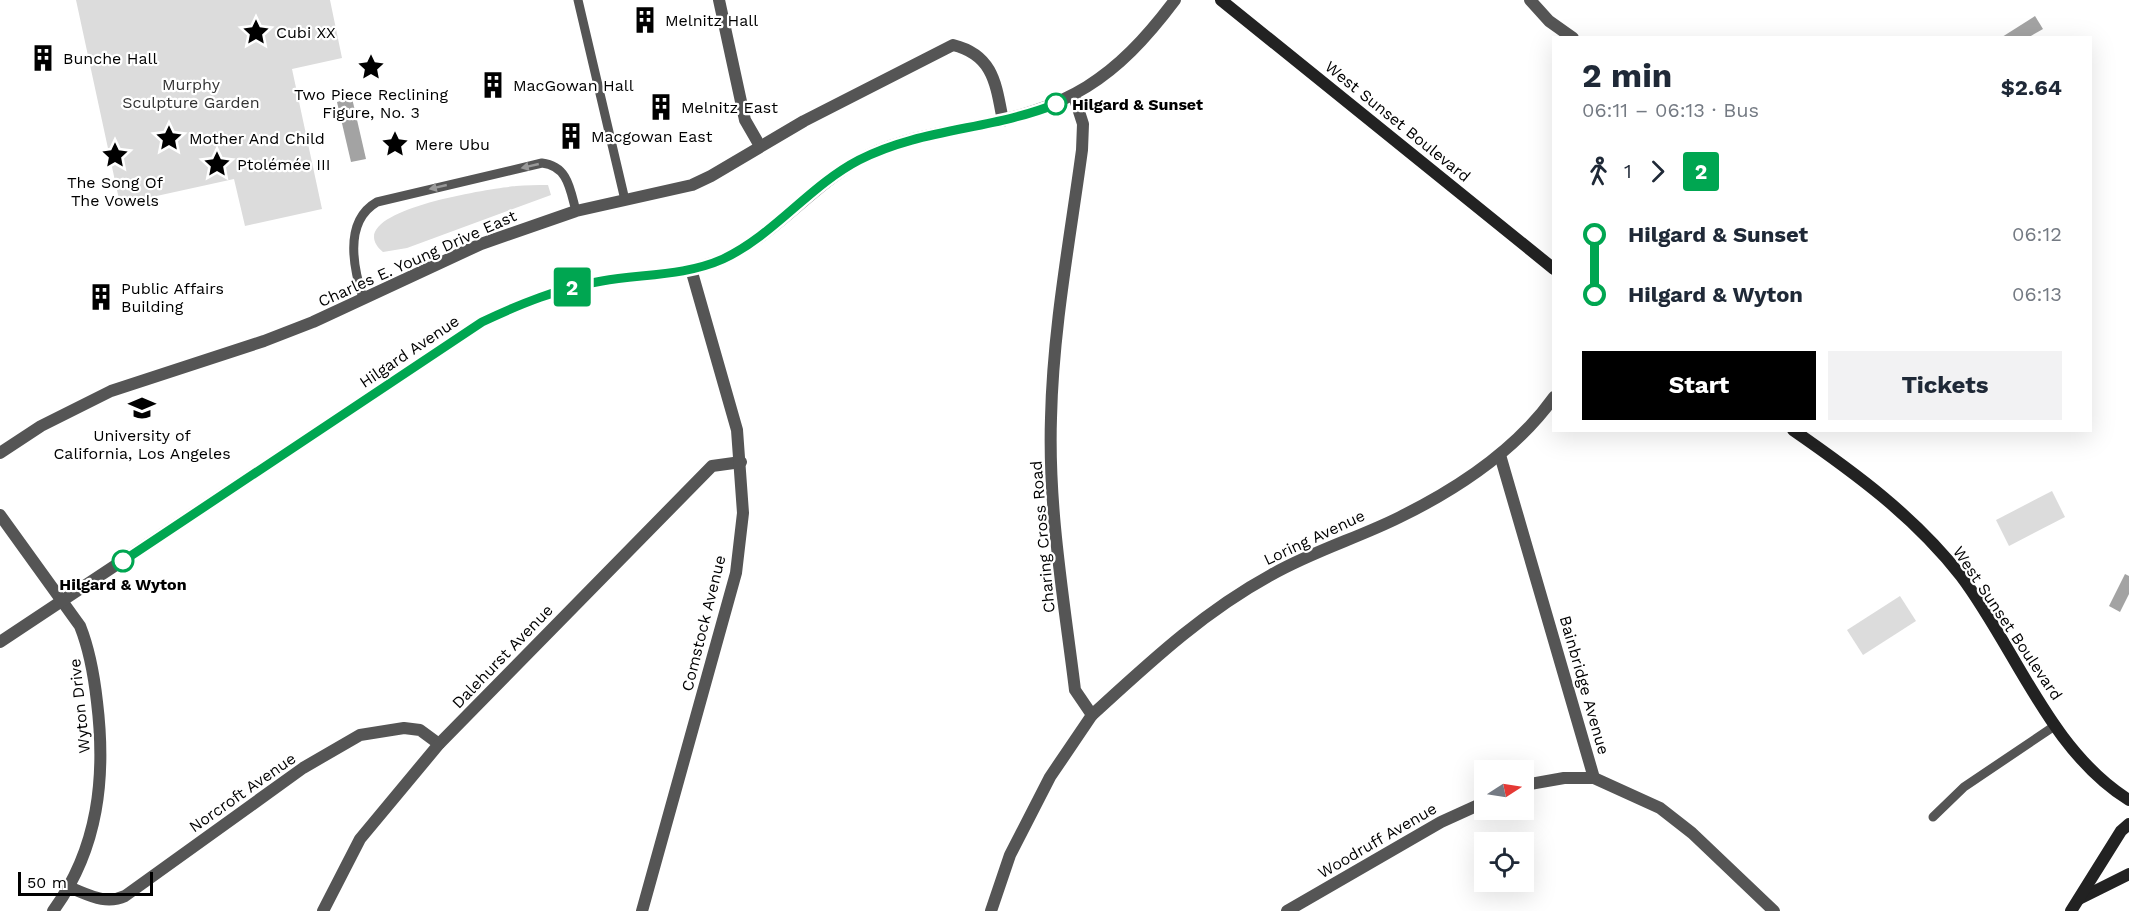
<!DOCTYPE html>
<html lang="en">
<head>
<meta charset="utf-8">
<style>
	body { margin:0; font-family:"Work Sans",sans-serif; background:#f2f2f3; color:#1f2937; height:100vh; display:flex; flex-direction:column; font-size:22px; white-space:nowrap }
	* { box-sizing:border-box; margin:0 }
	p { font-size:20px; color:#747a83 }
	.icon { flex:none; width:33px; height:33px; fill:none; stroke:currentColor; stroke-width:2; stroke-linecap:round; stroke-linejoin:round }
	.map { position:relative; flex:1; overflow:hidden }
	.drawer { position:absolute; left:1552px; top:36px; width:540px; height:396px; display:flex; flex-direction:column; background:#fff; border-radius:0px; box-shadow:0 6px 24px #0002 }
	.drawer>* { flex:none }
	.badge { padding:0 12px; border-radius:4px; font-size:21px; line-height:39px }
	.needle { width:39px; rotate:78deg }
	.controls { position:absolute; left:1474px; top:760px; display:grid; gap:12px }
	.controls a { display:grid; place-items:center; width:60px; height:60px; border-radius:0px; background:#fff; box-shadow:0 6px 24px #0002; font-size:30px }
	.scale { position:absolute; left:18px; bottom:15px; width:135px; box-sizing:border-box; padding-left:6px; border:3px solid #000; border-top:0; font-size:16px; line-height:21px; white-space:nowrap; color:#000; -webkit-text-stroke:4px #fff; paint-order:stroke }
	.map>.badge { position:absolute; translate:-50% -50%; box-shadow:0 0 0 3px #fff }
	.legs { display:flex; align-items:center; gap:9px; height:66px; padding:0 30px; font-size:20px }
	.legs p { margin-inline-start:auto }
	.overview { display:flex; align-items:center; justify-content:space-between; height:102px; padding:0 30px }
	h1 { font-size:33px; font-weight:700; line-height:45px }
	.button { display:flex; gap:12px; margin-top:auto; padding:12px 30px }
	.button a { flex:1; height:69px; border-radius:0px; background:#000; color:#fff; font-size:24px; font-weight:700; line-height:69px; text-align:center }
	.button a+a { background:#f2f2f3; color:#1f2937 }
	ul { padding:0 30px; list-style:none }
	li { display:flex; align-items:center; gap:21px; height:60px; font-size:22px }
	li i { display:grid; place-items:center; width:9px; height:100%; margin:0 8px; background:currentColor }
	li i::after { content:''; width:15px; height:15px; margin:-8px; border:4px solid; border-radius:50%; background:#fff }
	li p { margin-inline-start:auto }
	li:first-child i { background:linear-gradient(#0000 50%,currentColor 0) }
	li:last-child i { background:linear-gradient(currentColor 50%,#0000 0) }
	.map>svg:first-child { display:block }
	.green { fill:#dcdcdc }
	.water { fill:#a3a3a3 }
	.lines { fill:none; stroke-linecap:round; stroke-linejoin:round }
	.service { stroke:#555; stroke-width:9 }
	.minor { stroke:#555; stroke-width:12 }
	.tertiary { stroke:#555; stroke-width:12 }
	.secondary { stroke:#222; stroke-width:12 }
	.oneway { fill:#999 }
	.line-1-casing { stroke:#fff; stroke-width:14 }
	.line-1 { stroke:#00a651; stroke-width:9 }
	.stop-1-dot { fill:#fff; stroke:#00a651; stroke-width:3 }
	.labels { text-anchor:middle; stroke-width:4.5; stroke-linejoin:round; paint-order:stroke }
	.poi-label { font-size:16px; fill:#000; stroke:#fff; text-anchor:start }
	.park-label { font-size:16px; fill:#333; stroke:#fff }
	.stop-label { font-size:16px; font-weight:bold; fill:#000; stroke:#fff; text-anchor:start }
	.street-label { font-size:16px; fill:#000; stroke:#fff }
</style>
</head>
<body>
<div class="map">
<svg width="2129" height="911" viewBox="0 0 2129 911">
	<rect width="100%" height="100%" fill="#fff"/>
	<g class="green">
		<path d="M 76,0 L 330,0 L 342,58 L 292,69 L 322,209 L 245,226 L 234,179 L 120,204 Z"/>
		<path d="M 548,185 L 551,195 L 407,248 L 383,252 C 335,211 494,188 516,186 C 526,185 537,185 548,185 Z"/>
		<path d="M 2052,491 L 2065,517 L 2009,546 L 1996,520 Z"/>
		<path d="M 1900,596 L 1916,621 L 1863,655 L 1847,630 Z"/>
	</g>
	<g class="water">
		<path d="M 2035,16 L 2043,29 L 2029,37 L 2002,37 Z"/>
		<path d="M 352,98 L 366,159 L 351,162 L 337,102 Z"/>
		<path d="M 2125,574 L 2129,576 L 2129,594 L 2120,612 L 2109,606 Z"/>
	</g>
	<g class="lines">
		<g class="service">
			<path d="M 578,0 L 625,200"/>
			<path d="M 363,298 C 353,267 344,221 377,202 L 542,163 C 568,166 570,189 576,211"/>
			<path d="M 1933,817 L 1964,787 L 2056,725"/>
		</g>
		<g class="minor">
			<path d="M 719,0 L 745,120 L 760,146"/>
			<path d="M 1530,0 L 1549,21 L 1573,38"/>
			<path d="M 0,453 L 41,426 L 111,391 L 264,341 L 313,322 L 481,244 L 576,211 L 692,185 L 711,176 L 804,121 L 953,45 C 994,55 996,85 1003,121"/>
			<path d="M 1500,455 L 1594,778 L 1660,808 L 1692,833 L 1774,911"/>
			<path d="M 0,515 L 80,626 C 90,651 94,675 97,702 C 106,776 99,848 53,911"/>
			<path d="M 1092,715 C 1149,663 1203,612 1271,575 C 1313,551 1358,538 1400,517 C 1457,489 1517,449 1554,397"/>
			<path d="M 1524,785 L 1564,778 L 1594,778"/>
			<path d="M 71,888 C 89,895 106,905 125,896 L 303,768 L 360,735 L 404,728 L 420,730 L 439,744"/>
			<path d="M 323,911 L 360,839 L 439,744 L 712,466 L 741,462"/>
			<path d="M 642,911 L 736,573 L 743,513 L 737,430 L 691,269"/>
			<path d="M 991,911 L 1010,855 L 1050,777 L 1092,715 L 1075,690 C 1064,600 1048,509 1051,418 C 1053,328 1070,239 1082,150 L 1083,124 L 1074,96"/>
			<path d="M 1287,911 L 1441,822 L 1485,802"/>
		</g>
		<path class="tertiary" d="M 0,642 L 482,322 C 520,304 559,288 601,281 C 642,274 683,276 722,259 C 773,237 809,189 857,161 C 891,141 931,135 970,127 C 1069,108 1114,81 1175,0"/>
		<g class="secondary">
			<path d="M 1221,0 L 1554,269"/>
			<path d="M 1793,430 C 1855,473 1914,516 1961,576 C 2016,649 2050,751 2129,800"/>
			<path d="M 2079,899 L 2129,874"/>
			<path d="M 2071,911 L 2121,831 L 2129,824"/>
		</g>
	</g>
	<defs><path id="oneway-solid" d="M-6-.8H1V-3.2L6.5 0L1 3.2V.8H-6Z" transform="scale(1.5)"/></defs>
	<g class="oneway">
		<use href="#oneway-solid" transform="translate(530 166) rotate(167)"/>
		<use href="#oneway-solid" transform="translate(438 187) rotate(167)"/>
	</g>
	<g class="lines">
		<defs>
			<path id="line-1" d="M 123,561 L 482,322 C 520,304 559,288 602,281 C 642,274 685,276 723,259 C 774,235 809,186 859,160 C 921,128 992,130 1056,104"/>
		</defs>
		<use href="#line-1" class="line-1-casing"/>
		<use href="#line-1" class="line-1"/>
	</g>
	<defs>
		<symbol id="building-bare" viewBox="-9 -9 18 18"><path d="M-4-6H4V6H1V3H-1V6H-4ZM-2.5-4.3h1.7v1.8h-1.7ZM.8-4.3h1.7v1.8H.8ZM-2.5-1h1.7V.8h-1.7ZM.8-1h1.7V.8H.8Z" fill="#000" stroke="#fff" stroke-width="2.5" paint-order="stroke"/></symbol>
		<symbol id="sight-bare" viewBox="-9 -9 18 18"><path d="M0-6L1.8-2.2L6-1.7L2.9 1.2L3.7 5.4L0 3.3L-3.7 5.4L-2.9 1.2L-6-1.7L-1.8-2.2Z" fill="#000" stroke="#fff" stroke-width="2.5" paint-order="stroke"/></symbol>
		<symbol id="university-bare" viewBox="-9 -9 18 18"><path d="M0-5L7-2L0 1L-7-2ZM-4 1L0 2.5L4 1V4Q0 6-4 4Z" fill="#000" stroke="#fff" stroke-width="2.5" paint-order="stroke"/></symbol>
	</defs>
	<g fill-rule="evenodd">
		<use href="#building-bare" x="626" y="1" width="38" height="38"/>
		<use href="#sight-bare" x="237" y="13" width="38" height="38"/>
		<use href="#building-bare" x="24" y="39" width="38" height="38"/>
		<use href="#sight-bare" x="352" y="48" width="38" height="38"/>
		<use href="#building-bare" x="474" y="66" width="38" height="38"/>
		<use href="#building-bare" x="642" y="88" width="38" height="38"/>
		<use href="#building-bare" x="552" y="117" width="38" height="38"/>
		<use href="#sight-bare" x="150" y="119" width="38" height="38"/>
		<use href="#sight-bare" x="376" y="125" width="38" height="38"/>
		<use href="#sight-bare" x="96" y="136" width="38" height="38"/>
		<use href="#sight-bare" x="198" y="145" width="38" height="38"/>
		<use href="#building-bare" x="82" y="278" width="38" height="38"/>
		<use href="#university-bare" x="123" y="389" width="38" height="38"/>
	</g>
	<g class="stop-1-dot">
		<circle cx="1056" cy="104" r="10"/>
		<circle cx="123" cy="561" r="10"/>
	</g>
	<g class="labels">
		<g class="poi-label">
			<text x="665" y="26">Melnitz Hall</text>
			<text x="276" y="38">Cubi XX</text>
			<text x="63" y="64">Bunche Hall</text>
			<text x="513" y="91">MacGowan Hall</text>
			<text x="371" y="100" text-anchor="middle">Two Piece Reclining<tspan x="371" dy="18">Figure, No. 3</tspan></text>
			<text x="681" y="113">Melnitz East</text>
			<text x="591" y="142">Macgowan East</text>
			<text x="189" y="144">Mother And Child</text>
			<text x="415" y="150">Mere Ubu</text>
			<text x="237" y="170">Ptolémée III</text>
			<text x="115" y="188" text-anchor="middle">The Song Of<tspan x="115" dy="18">The Vowels</tspan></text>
			<text x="121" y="294">Public Affairs<tspan x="121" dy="18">Building</tspan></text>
			<text x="142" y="441" text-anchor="middle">University of<tspan x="142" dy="18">California, Los Angeles</tspan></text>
		</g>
		<g class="park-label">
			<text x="191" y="90">Murphy<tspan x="191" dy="18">Sculpture Garden</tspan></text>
		</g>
		<g class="stop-label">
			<text x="1072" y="110">Hilgard &amp; Sunset</text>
			<text x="123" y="590" text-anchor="middle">Hilgard &amp; Wyton</text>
		</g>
		<g class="street-label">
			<text transform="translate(1398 121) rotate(39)" y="6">West Sunset Boulevard</text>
			<text transform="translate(417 258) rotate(-24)" y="6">Charles E. Young Drive East</text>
			<text transform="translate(409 351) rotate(-34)" y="6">Hilgard Avenue</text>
			<text transform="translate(1042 537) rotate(-95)" y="6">Charing Cross Road</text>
			<text transform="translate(1314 537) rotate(-25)" y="6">Loring Avenue</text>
			<text transform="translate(703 623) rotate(-76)" y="6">Comstock Avenue</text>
			<text transform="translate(2008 623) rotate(56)" y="6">West Sunset Boulevard</text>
			<text transform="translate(502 656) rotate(-46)" y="6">Dalehurst Avenue</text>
			<text transform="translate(1585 685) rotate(74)" y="6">Bainbridge Avenue</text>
			<text transform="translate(79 706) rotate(-96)" y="6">Wyton Drive</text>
			<text transform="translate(242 792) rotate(-35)" y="6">Norcroft Avenue</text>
			<text transform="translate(1377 840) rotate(-30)" y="6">Woodruff Avenue</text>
		</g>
	</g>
</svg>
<div class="controls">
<a><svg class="needle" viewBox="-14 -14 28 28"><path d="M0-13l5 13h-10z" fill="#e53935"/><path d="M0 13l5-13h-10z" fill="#747a83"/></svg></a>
<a><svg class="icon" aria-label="locate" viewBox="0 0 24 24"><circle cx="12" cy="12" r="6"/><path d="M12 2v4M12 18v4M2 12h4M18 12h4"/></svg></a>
</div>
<div class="scale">50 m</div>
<b class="badge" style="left:572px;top:287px;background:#00a651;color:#fff">2</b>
<section class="drawer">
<div class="overview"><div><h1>2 min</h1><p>06:11 – 06:13 · Bus</p></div><b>$2.64</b></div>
<div class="legs"><svg class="icon" aria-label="walk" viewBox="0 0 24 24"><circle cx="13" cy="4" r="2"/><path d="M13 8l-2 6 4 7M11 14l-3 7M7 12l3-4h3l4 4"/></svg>1<svg class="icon" aria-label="forward" viewBox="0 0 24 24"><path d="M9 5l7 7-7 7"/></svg><b class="badge" style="background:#00a651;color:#fff">2</b></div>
<ul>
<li><i style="color:#00a651"></i><b>Hilgard &amp; Sunset</b><p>06:12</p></li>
<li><i style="color:#00a651"></i><b>Hilgard &amp; Wyton</b><p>06:13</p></li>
</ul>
<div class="button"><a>Start</a><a>Tickets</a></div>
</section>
</div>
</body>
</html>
